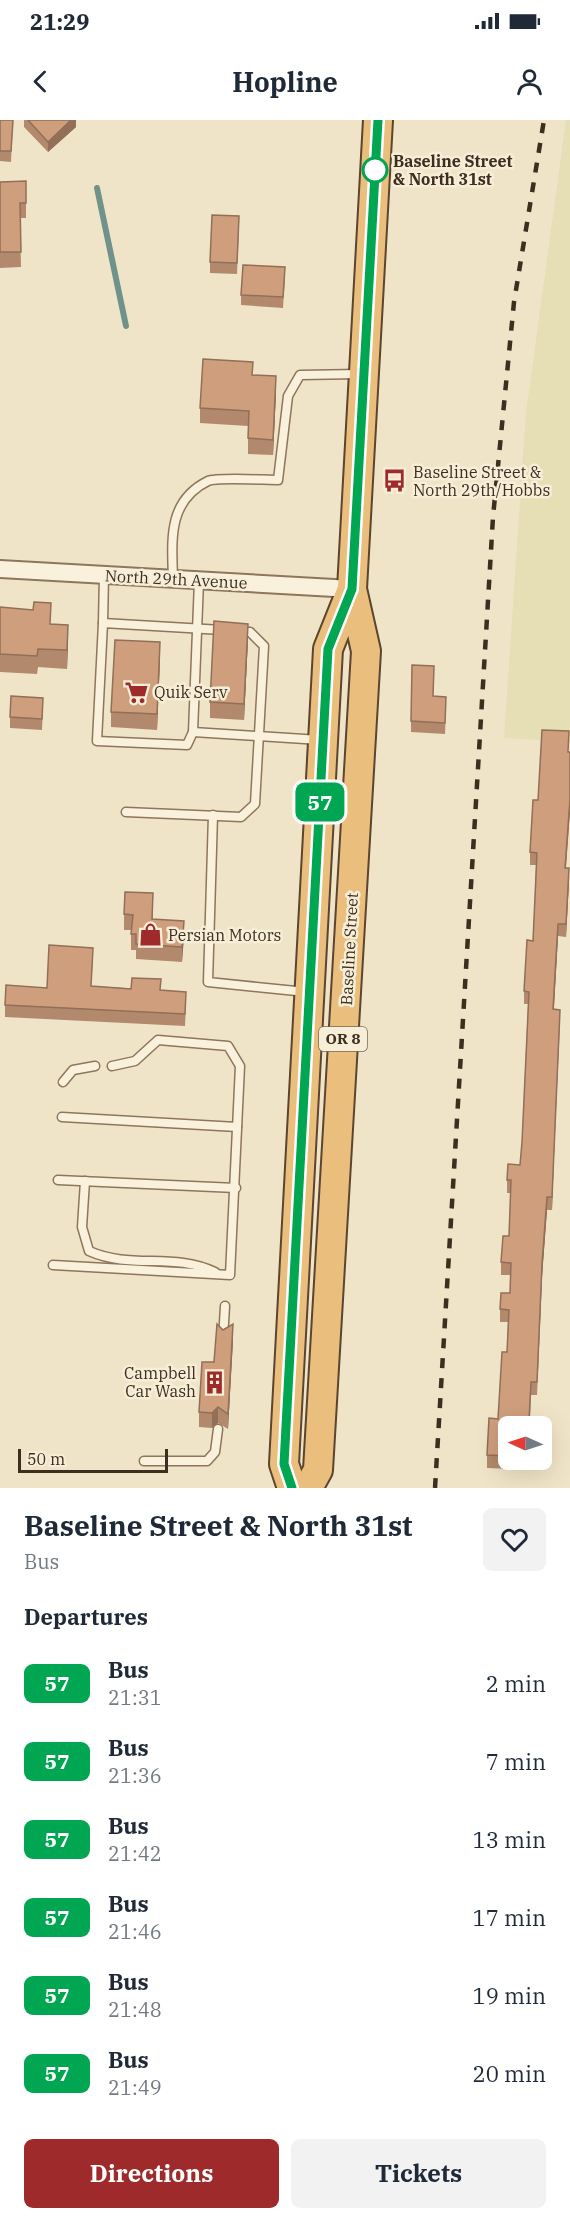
<!DOCTYPE html>
<html lang="en">
<head>
<meta charset="utf-8">
<style>
	body { margin:0; font-family:"IBM Plex Serif",serif; background:#f2f2f3; color:#1f2937; height:100vh; display:flex; flex-direction:column; font-size:22px; white-space:nowrap }
	* { box-sizing:border-box; margin:0 }
	p { font-size:20px; color:#747a83 }
	.icon { flex:none; width:33px; height:33px; fill:none; stroke:currentColor; stroke-width:2; stroke-linecap:round; stroke-linejoin:round }
	.map { position:relative; height:1368px; overflow:hidden }
	.side { display:flex; flex-direction:column; background:#fff; flex:1 }
	.side>* { flex:none }
	.badge { padding:0 12px; border-radius:9px; font-size:21px; line-height:39px }
	.needle { width:39px; rotate:273deg }
	.controls { position:absolute; left:498px; top:1296px; display:grid; gap:12px }
	.controls a { display:grid; place-items:center; width:54px; height:54px; border-radius:9px; background:#fff; box-shadow:0 6px 24px #0002; font-size:30px }
	.scale { position:absolute; left:18px; bottom:15px; width:150px; box-sizing:border-box; padding-left:6px; border:3px solid #3d2e20; border-top:0; font-size:16px; line-height:21px; white-space:nowrap; color:#3d2e20; -webkit-text-stroke:4px #f7eed8; paint-order:stroke }
	.map>.badge { position:absolute; translate:-50% -50%; box-shadow:0 0 0 3px #fff }
	h2 { padding:0 24px; font-size:22px; line-height:54px }
	.round { display:grid; place-items:center; flex:none; width:63px; height:63px; border-radius:9px; background:#f2f2f3 }
	.headline { display:flex; align-items:center; justify-content:space-between; height:102px; padding:0 24px }
	h1 { font-size:28px; font-weight:800; line-height:45px }
	.button { display:flex; gap:12px; margin-top:auto; padding:12px 24px }
	.button a { flex:1; height:69px; border-radius:9px; background:#9e2a2b; color:#fff; font-size:24px; font-weight:800; line-height:69px; text-align:center }
	.button a+a { background:#f2f2f3; color:#1f2937 }
	ul { padding:0; list-style:none }
	li { display:flex; align-items:center; gap:18px; height:78px; padding:0 24px }
	li div { flex:1 }
	li b { display:block; font-size:22px }
	li em { font-style:normal }
	li .badge { min-width:66px; font-weight:700; text-align:center }
	.status { display:flex; justify-content:space-between; align-items:center; height:42px; padding:0 30px; background:#fff; direction:ltr }
	.status svg { height:16px; fill:currentColor }
	header { display:flex; justify-content:space-between; align-items:center; height:78px; padding:0 24px; background:#fff; font-size:27px; font-weight:800 }
	.map>svg:first-child { display:block }
	.farmland { fill:#e6deb5 }
	.lines { fill:none; stroke-linecap:round; stroke-linejoin:round }
	.stream { stroke:#6f938a; stroke-width:6 }
	.service-casing { stroke:#8d765c; stroke-width:11 }
	.minor-casing { stroke:#8d765c; stroke-width:20 }
	.trunk-casing { stroke:#5b4430; stroke-width:32 }
	.service { stroke:#faf1dc; stroke-width:8 }
	.minor { stroke:#faf1dc; stroke-width:16 }
	.trunk { stroke:#eabe7c; stroke-width:28 }
	.rail { stroke:#3d2e20; stroke-width:4.5; stroke-dasharray:10 10; stroke-linecap:butt }
	.wall { fill:#b2896c }
	.shaded-wall { fill:#916f58 }
	.building { fill:#cf9f7d; stroke:#916f58; stroke-width:1.5 }
	.line-casing { stroke:#fff; stroke-width:14 }
	.line { stroke:#00a651; stroke-width:9 }
	.stop-dot { fill:#fff; stroke:#00a651; stroke-width:3 }
	.labels { text-anchor:middle; stroke-width:5; stroke-linejoin:round; paint-order:stroke }
	.shield { fill:#f7eed8; stroke:#756857; stroke-width:1.5 }
	.shield-label { font-size:15px; font-weight:bold; fill:#3d2e20 }
	.stop-label { font-size:16px; font-weight:bold; fill:#3d2e20; stroke:#f7eed8; text-anchor:start }
	.poi-label { font-size:16px; fill:#3d2e20; stroke:#f7eed8; text-anchor:start }
	.street-label { font-size:16px; fill:#3d2e20; stroke:#f7eed8 }
</style>
</head>
<body>
<div class="status"><b>21:29</b><svg viewBox="0 0 49 12"><path d="M0 12V9h3v3zM5 12V6h3v6zM10 12V3h3v9zM15 12V0h3v12zM26 1h20v11H26zM47 4h2v5h-2z"/></svg></div>
<header><svg class="icon" aria-label="back" viewBox="0 0 24 24"><path d="M15 5l-7 7 7 7"/></svg>Hopline<svg class="icon" aria-label="person" viewBox="0 0 24 24"><circle cx="12" cy="8" r="4"/><path d="M4 21q1-7 8-7t8 7"/></svg></header>
<div class="map">
<svg width="570" height="1368" viewBox="0 0 570 1368">
	<rect width="100%" height="100%" fill="#f0e4c8"/>
	<path class="farmland" d="M 566,0 L 570,0 L 570,622 L 504,618 L 526,293 Z"/>
	<g class="lines">
		<path class="stream" d="M 97,68 L 126,206"/>
		<defs>
			<g id="service">
				<path d="M 173,459 C 172,421 167,381 208,361 C 217,357 265,360 278,360 L 288,276 L 300,255 L 359,254"/>
				<path d="M 199,461 L 193,612 L 320,620"/>
				<path d="M 103,503 L 104,455"/>
				<path d="M 193,612 L 187,625 L 97,621 L 103,503 L 222,510"/>
				<path d="M 126,692 L 241,697 L 255,684 L 264,526 L 250,512 L 238,511"/>
				<path d="M 213,695 L 208,862 L 306,872"/>
				<path d="M 63,962 L 73,950 L 95,946"/>
				<path d="M 62,997 L 237,1007"/>
				<path d="M 58,1060 L 236,1068"/>
				<path d="M 85,1061 L 82,1107 L 89,1131 C 132,1150 173,1132 215,1152"/>
				<path d="M 53,1145 L 230,1155 L 240,946 L 228,926 L 158,920 L 135,941 L 112,946"/>
				<path d="M 223,1219 L 225,1186"/>
				<path d="M 144,1341 L 207,1341 L 215,1332 L 218,1309"/>
			</g>
			<path id="minor" d="M 0,449 L 352,469"/>
			<g id="trunk">
				<path d="M 292,1368 L 284,1344 L 328,529 L 352,469"/>
				<path d="M 308,1368 L 318,1350 L 366,531 L 352,469 L 378,0"/>
			</g>
		</defs>
		<use href="#service" class="service-casing"/>
		<use href="#minor" class="minor-casing"/>
		<use href="#trunk" class="trunk-casing"/>
		<use href="#service" class="service"/>
		<use href="#minor" class="minor"/>
		<use href="#trunk" class="trunk"/>
		<path class="rail" d="M 435,1368 L 493,397 L 514,182 L 544,0"/>
	</g>
	<g class="wall">
		<path d="M 0,0 L 13,0 L 11,42 L 0,41 Z"/>
		<path d="M 24,0 L 76,0 L 76,7 L 48,32 L 24,7 Z"/>
		<path d="M 26,61 L 26,98 L 20,98 L 21,147 L 0,148 L 0,62 Z"/>
		<path d="M 239,107 L 237,154 L 210,153 L 210,142 Z"/>
		<path d="M 285,158 L 283,188 L 241,185 L 241,175 Z"/>
		<path d="M 253,255 L 276,272 L 273,335 L 248,334 L 248,306 L 200,303 L 200,288 Z"/>
		<path d="M 0,487 L 51,504 L 68,524 L 67,549 L 38,547 L 37,554 L 0,552 Z"/>
		<path d="M 248,519 L 244,600 L 210,598 L 210,582 Z"/>
		<path d="M 160,538 L 157,610 L 111,607 L 111,592 Z"/>
		<path d="M 434,556 L 433,576 L 446,588 L 445,614 L 411,612 L 411,601 Z"/>
		<path d="M 43,588 L 42,610 L 10,608 L 10,597 Z"/>
		<path d="M 568,632 L 566,748 L 569,761 L 566,817 L 558,816 L 554,889 L 560,902 L 554,1036 L 552,1090 L 547,1090 L 542,1157 L 537,1275 L 531,1275 L 530,1300 L 508,1306 L 508,1340 L 535,1340 L 534,1350 L 487,1348 L 487,1335 L 498,1299 L 507,1232 L 508,1202 L 500,1202 L 500,1189 L 510,1173 L 510,1155 L 501,1155 L 501,1142 L 509,1116 L 511,1073 L 507,1073 L 507,1060 L 520,1045 L 522,1022 L 528,884 L 524,884 L 524,871 L 533,821 L 536,745 L 530,745 L 530,732 L 538,680 Z"/>
		<path d="M 153,789 L 153,799 L 184,816 L 182,842 L 136,839 L 136,830 L 131,830 L 131,810 L 124,810 L 124,794 Z"/>
		<path d="M 93,839 L 91,866 L 161,870 L 186,884 L 185,906 L 5,897 L 5,885 L 47,868 Z"/>
		<path d="M 223,1210 L 233,1220 L 228,1309 L 218,1303 L 212,1308 L 199,1307 L 199,1292 L 214,1242 Z"/>
	</g>
	<g class="shaded-wall">
		<path d="M 71,0 L 76,0 L 76,7 L 48,32 L 48,22 Z"/>
		<path d="M 276,256 L 276,272 L 273,335 L 273,320 Z"/>
		<path d="M 248,504 L 248,519 L 244,600 L 244,584 Z"/>
		<path d="M 68,505 L 68,524 L 67,549 L 67,530 Z"/>
		<path d="M 160,522 L 160,538 L 157,610 L 157,594 Z"/>
		<path d="M 570,679 L 570,692 L 565,761 L 565,748 Z"/>
		<path d="M 569,748 L 569,761 L 566,817 L 566,804 Z"/>
		<path d="M 184,801 L 184,816 L 182,842 L 182,827 Z"/>
		<path d="M 558,804 L 558,816 L 553,902 L 553,889 Z"/>
		<path d="M 560,890 L 554,1036 L 552,1090 L 552,1077 Z"/>
		<path d="M 547,1077 L 547,1090 L 542,1157 L 537,1275 L 542,1144 Z"/>
		<path d="M 233,1204 L 233,1220 L 228,1309 L 228,1294 Z"/>
		<path d="M 218,1287 L 218,1303 L 212,1308 L 212,1293 Z"/>
	</g>
	<g class="building">
		<path d="M 0,0 L 13,0 L 11,31 L 0,31 Z"/>
		<path d="M 28,0 L 71,0 L 48,22 Z"/>
		<path d="M 26,61 L 26,83 L 20,83 L 21,132 L 0,132 L 0,62 Z"/>
		<path d="M 212,95 L 239,96 L 237,143 L 210,142 Z"/>
		<path d="M 243,145 L 285,147 L 283,177 L 241,175 Z"/>
		<path d="M 203,239 L 253,242 L 252,255 L 276,256 L 273,320 L 248,318 L 249,291 L 200,288 Z"/>
		<path d="M 34,482 L 51,483 L 50,504 L 68,505 L 67,530 L 38,529 L 37,536 L 0,534 L 0,487 L 33,490 Z"/>
		<path d="M 214,501 L 248,504 L 244,584 L 210,582 Z"/>
		<path d="M 115,520 L 160,522 L 157,594 L 111,592 Z"/>
		<path d="M 412,545 L 434,546 L 433,576 L 446,577 L 445,603 L 411,601 Z"/>
		<path d="M 11,576 L 43,578 L 42,599 L 10,597 Z"/>
		<path d="M 542,610 L 569,611 L 568,632 L 570,632 L 570,679 L 565,748 L 569,748 L 566,804 L 558,804 L 553,889 L 560,890 L 552,1077 L 547,1077 L 542,1144 L 537,1262 L 531,1262 L 529,1300 L 536,1301 L 536,1306 L 508,1306 L 508,1336 L 487,1335 L 489,1298 L 498,1299 L 502,1232 L 507,1232 L 509,1190 L 500,1189 L 501,1173 L 510,1173 L 511,1143 L 501,1142 L 503,1116 L 509,1116 L 511,1060 L 507,1060 L 508,1044 L 520,1045 L 522,1022 L 529,872 L 524,871 L 527,820 L 533,821 L 537,733 L 530,732 L 533,680 L 538,680 Z"/>
		<path d="M 125,772 L 153,773 L 152,799 L 184,801 L 182,827 L 136,824 L 136,814 L 131,814 L 133,795 L 124,794 Z"/>
		<path d="M 49,825 L 93,828 L 91,866 L 131,869 L 132,858 L 161,859 L 160,870 L 186,872 L 185,894 L 5,885 L 6,865 L 47,868 Z"/>
		<path d="M 217,1204 L 223,1210 L 233,1204 L 228,1294 L 218,1287 L 212,1293 L 199,1292 L 202,1242 L 214,1242 Z"/>
	</g>
	<g class="lines">
		<defs>
			<path id="line" d="M 292,1368 L 284,1344 L 328,529 L 352,469 L 378,0"/>
		</defs>
		<use href="#line" class="line-casing"/>
		<use href="#line" class="line"/>
	</g>
	<defs>
		<symbol id="bus-bare" viewBox="-9 -9 18 18"><path d="M-5-6H5V4H4V6H2V4H-2V6H-4V4H-5ZM-3.5-4V0h7V-4ZM-3.5 1.2v1.5H-2V1.2ZM2 1.2v1.5H3.5V1.2Z" fill="#9e2a2b" stroke="#f7eed8" stroke-width="2.5" paint-order="stroke"/></symbol>
		<symbol id="supermarket-bare" viewBox="-9 -9 18 18"><path d="M-6-5.5h2.5l.6 2H6L4.5 2H-2.5L-4.4-4H-6ZM-1.5 3.2a1.3 1.3 0 1 0 .1 0ZM3 3.2a1.3 1.3 0 1 0 .1 0Z" fill="#9e2a2b" stroke="#f7eed8" stroke-width="2.5" paint-order="stroke"/></symbol>
		<symbol id="shop-bare" viewBox="-9 -9 18 18"><path d="M-5-2.5h2.3a2.7 3.5 0 0 1 5.4 0H5L5.5 6h-11ZM-1.5-2.5h3a1.5 2.3 0 0 0-3 0Z" fill="#9e2a2b" stroke="#f7eed8" stroke-width="2.5" paint-order="stroke"/></symbol>
		<symbol id="building-bare" viewBox="-9 -9 18 18"><path d="M-4-6H4V6H1V3H-1V6H-4ZM-2.5-4.3h1.7v1.8h-1.7ZM.8-4.3h1.7v1.8H.8ZM-2.5-1h1.7V.8h-1.7ZM.8-1h1.7V.8H.8Z" fill="#9e2a2b" stroke="#f7eed8" stroke-width="2.5" paint-order="stroke"/></symbol>
	</defs>
	<g fill-rule="evenodd">
		<use href="#bus-bare" x="378" y="344" width="33" height="33"/>
		<use href="#supermarket-bare" x="120" y="556" width="33" height="33"/>
		<use href="#shop-bare" x="134" y="798" width="33" height="33"/>
		<use href="#building-bare" x="198" y="1246" width="33" height="33"/>
	</g>
	<circle class="stop-dot" cx="375" cy="50" r="12"/>
	<g class="labels">
		<rect class="shield" x="319" y="907" width="48" height="24" rx="4.5"/>
		<g class="shield-label">
			<text x="343" y="924">OR 8</text>
		</g>
		<g class="stop-label">
			<text x="393" y="47">Baseline Street<tspan x="393" dy="18">&amp; North 31st</tspan></text>
		</g>
		<g class="poi-label">
			<text x="413" y="358">Baseline Street &amp;<tspan x="413" dy="18">North 29th/Hobbs</tspan></text>
			<text x="154" y="578">Quik Serv</text>
			<text x="168" y="821">Persian Motors</text>
			<text x="196" y="1259" text-anchor="end">Campbell<tspan x="196" dy="18">Car Wash</tspan></text>
		</g>
		<g class="street-label">
			<text transform="translate(176 459) rotate(3)" y="6">North 29th Avenue</text>
			<text transform="translate(349 829) rotate(-87)" y="6">Baseline Street</text>
		</g>
	</g>
</svg>
<div class="controls">
<a><svg class="needle" viewBox="-14 -14 28 28"><path d="M0-13l5 13h-10z" fill="#e53935"/><path d="M0 13l5-13h-10z" fill="#747a83"/></svg></a>
</div>
<div class="scale">50 m</div>
<b class="badge" style="left:320px;top:682px;background:#00a651;color:#fff">57</b>
</div>
<section class="side">
<div class="headline"><div><h1>Baseline Street &amp; North 31st</h1><p>Bus</p></div><a class="round"><svg class="icon" aria-label="heart" viewBox="0 0 24 24"><path d="M12 20l-8-8c-3-5 5-10 8-4 3-6 11-1 8 4z"/></svg></a></div>
<h2>Departures</h2>
<ul>
<li><span class="badge" style="background:#00a651;color:#fff">57</span><div><b>Bus</b><p>21:31</p></div><em>2 min</em></li>
<li><span class="badge" style="background:#00a651;color:#fff">57</span><div><b>Bus</b><p>21:36</p></div><em>7 min</em></li>
<li><span class="badge" style="background:#00a651;color:#fff">57</span><div><b>Bus</b><p>21:42</p></div><em>13 min</em></li>
<li><span class="badge" style="background:#00a651;color:#fff">57</span><div><b>Bus</b><p>21:46</p></div><em>17 min</em></li>
<li><span class="badge" style="background:#00a651;color:#fff">57</span><div><b>Bus</b><p>21:48</p></div><em>19 min</em></li>
<li><span class="badge" style="background:#00a651;color:#fff">57</span><div><b>Bus</b><p>21:49</p></div><em>20 min</em></li>
</ul>
<div class="button"><a>Directions</a><a>Tickets</a></div>
</section>
</body>
</html>
